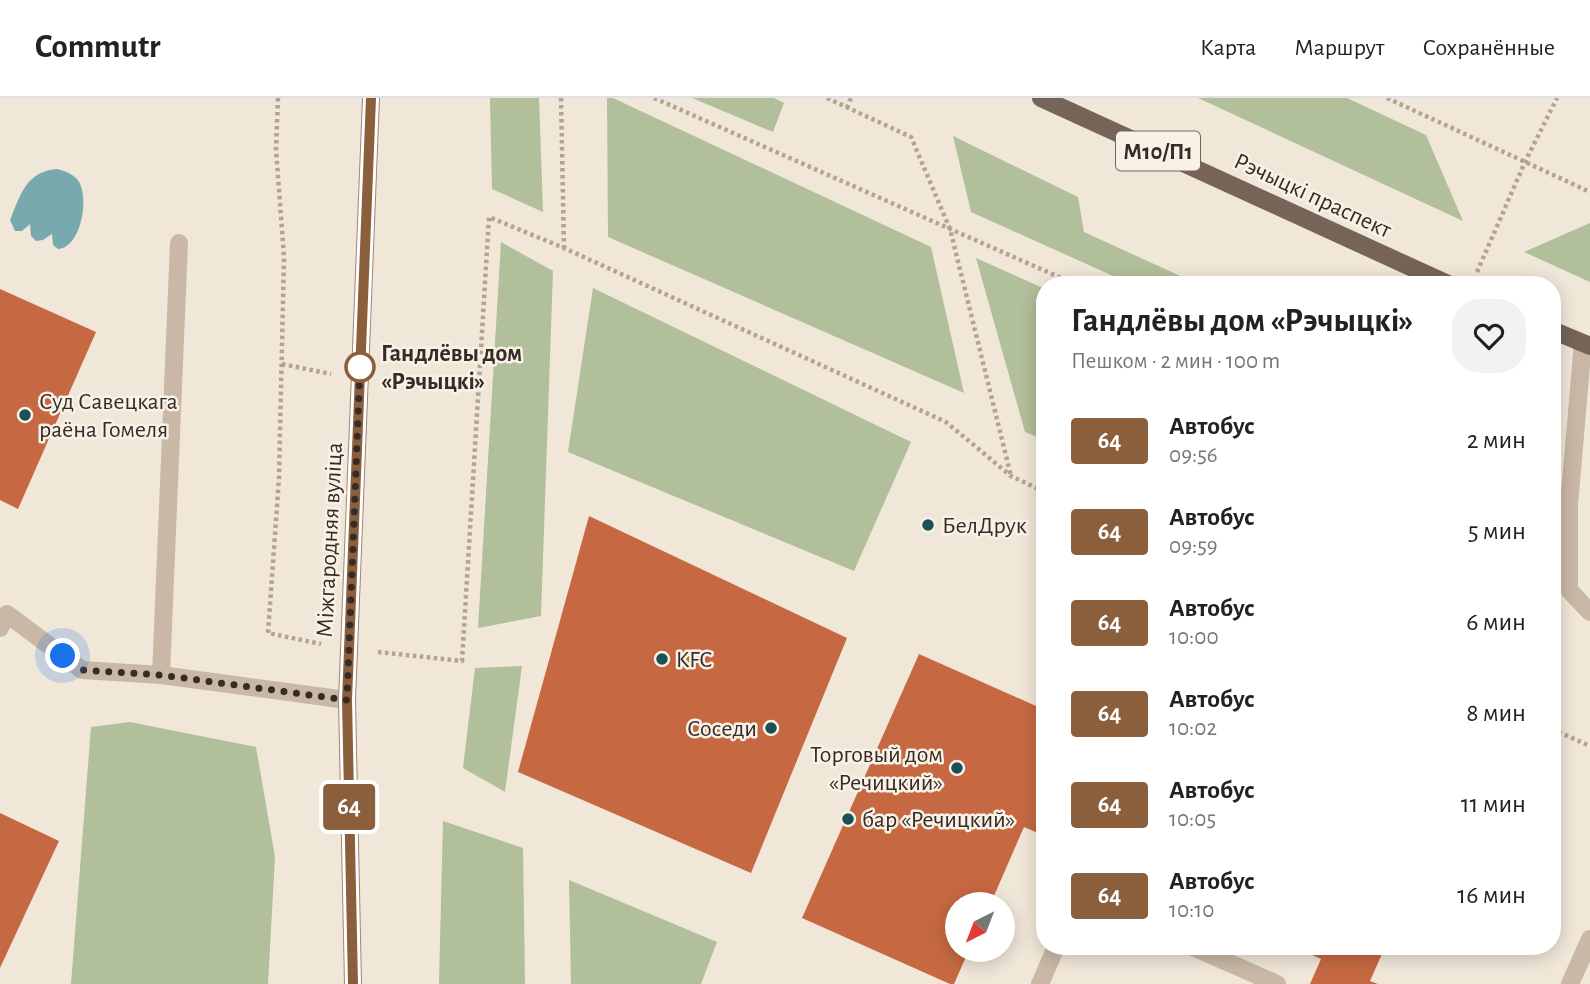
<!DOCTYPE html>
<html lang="ru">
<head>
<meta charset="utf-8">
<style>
	body { margin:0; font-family:"Alegreya Sans",sans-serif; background:#f2f2f2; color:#222; height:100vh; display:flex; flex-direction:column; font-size:26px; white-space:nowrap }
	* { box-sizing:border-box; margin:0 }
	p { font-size:23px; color:#767676 }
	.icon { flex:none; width:38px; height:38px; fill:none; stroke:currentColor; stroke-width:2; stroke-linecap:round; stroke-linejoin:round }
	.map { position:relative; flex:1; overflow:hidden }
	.drawer { position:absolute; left:1036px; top:178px; width:525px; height:679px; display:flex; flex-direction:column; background:#fff; border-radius:28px; box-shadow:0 4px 18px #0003 }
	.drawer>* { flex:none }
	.badge { padding:0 14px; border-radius:5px; font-size:24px; line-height:46px }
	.needle { width:46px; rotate:222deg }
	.buttons { position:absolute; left:945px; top:794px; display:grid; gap:14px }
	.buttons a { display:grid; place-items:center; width:70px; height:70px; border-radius:50%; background:#fff; box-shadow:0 4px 18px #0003; font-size:35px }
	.you { position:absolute; width:35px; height:35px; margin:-18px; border:5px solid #fff; border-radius:50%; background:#1a73e8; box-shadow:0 0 0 10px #1a73e833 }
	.map>.badge { position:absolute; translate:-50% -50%; box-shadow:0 0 0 4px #fff }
	.round { display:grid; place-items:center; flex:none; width:74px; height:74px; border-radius:28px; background:#f2f2f2 }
	.headline { display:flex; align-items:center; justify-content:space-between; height:119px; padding:0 35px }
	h1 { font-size:33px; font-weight:700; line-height:52px }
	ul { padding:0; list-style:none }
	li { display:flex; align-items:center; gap:21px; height:91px; padding:0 35px }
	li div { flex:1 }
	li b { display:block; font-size:26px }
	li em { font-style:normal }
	li .badge { min-width:77px; font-weight:700; text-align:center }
	header { display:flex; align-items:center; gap:42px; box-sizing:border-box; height:98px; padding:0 35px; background:#fff; border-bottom:2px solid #e0e0e0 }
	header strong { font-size:33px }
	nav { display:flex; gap:38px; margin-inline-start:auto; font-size:24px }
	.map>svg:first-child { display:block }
	.green { fill:#b1c09a }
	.water { fill:#78a9ae }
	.building { fill:#c66942 }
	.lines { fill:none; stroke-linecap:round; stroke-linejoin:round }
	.path { stroke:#b5a290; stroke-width:4.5; stroke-dasharray:3.5 3.5; stroke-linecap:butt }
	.service { stroke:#c9b8a5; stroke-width:18 }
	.secondary { stroke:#9d8777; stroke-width:18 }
	.primary { stroke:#776458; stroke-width:18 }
	.line-casing { stroke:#fff; stroke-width:16 }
	.line { stroke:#8b5e3c; stroke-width:10 }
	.walk { stroke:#352c27; stroke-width:7; stroke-dasharray:0 12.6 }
	.stop-dot { fill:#fff; stroke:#8b5e3c; stroke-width:3.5 }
	.poi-dot { fill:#1c5057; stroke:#f9f1e6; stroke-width:2.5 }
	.labels { text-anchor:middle; stroke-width:5; stroke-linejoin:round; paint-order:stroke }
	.shield { fill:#f9f1e6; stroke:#706760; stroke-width:2 }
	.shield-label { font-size:23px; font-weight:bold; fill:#352c27 }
	.street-label { font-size:24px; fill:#352c27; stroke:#f9f1e6 }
	.stop-label { font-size:24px; font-weight:bold; fill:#352c27; stroke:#f9f1e6; text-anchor:start }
	.poi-label { font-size:24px; fill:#352c27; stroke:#f9f1e6; text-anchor:start }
</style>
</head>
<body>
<header>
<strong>Commutr</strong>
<nav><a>Карта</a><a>Маршрут</a><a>Сохранённые</a></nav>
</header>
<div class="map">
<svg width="1590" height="886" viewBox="0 0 1590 886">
	<rect width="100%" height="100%" fill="#f1e7d9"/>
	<g class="green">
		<path d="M 490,0 L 539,0 L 543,114 L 492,91 Z"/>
		<path d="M 607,0 L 613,0 L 931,149 L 964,295 L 608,139 Z"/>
		<path d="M 692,0 L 774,0 L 784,5 L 773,34 Z"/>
		<path d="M 1198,0 L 1347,0 L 1426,37 L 1463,123 Z"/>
		<path d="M 953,38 L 1078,99 L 1084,134 L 1200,187 L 1133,187 L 971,114 Z"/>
		<path d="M 1590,125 L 1590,184 L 1524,154 Z"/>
		<path d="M 501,144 L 553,173 L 541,518 L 478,530 Z"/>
		<path d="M 976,160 L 1045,191 L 1045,342 L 1025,334 Z"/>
		<path d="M 593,190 L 911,344 L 854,473 L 568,354 Z"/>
		<path d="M 522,568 L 505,694 L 463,670 L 475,570 Z"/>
		<path d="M 130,624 L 256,649 L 275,759 L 268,886 L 71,886 L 91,629 Z"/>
		<path d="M 443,723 L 523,750 L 525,886 L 439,886 Z"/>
		<path d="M 569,782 L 717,844 L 701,886 L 571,886 Z"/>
	</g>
	<path class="water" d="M 57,71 C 65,73 71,75 77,81 C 91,98 81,150 58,151 L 53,147 L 52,136 L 43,142 L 36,143 L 31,138 L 30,126 L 22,133 L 15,133 L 10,122 C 20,98 26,73 57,71 Z"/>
	<g class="building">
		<path d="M 0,191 L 96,234 L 18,411 L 0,402 Z"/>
		<path d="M 589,418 L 847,540 L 751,775 L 518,674 Z"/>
		<path d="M 919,556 L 1045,612 L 1045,738 L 1024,729 L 990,807 L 957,807 L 957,852 L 969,852 L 954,886 L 950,886 L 802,820 Z"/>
		<path d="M 0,715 L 59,743 L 0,870 Z"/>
		<path d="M 1294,849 L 1385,849 L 1370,883 L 1378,886 L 1310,886 L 1321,861 Z"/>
	</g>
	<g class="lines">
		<g class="path">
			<path d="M 278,0 L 276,51 L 284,159 L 279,380 L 268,535 L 321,546"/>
			<path d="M 561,0 L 564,150"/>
			<path d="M 654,0 L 1077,187"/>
			<path d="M 827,0 L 911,39 L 950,131 L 1011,378"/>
			<path d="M 1387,0 L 1590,94"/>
			<path d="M 847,10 L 851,0"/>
			<path d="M 1477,174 L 1525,64 L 1557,0"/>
			<path d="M 282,266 L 331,276"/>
			<path d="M 378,554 L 462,563 L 489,119 L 564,150 L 946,324 L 1011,378 L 1045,394"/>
			<path d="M 1552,631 L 1590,648"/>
		</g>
		<g class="service">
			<path d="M 1583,245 L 1569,407 L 1569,492 L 1590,514"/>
			<path d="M 0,530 L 7,516 L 82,572 L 161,577 L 347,602"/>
			<path d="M 161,577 L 179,145"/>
			<path d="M 1193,849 L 1277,886"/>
			<path d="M 1040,886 L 1056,849"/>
			<path d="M 1570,886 L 1590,841"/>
		</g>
		<path class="secondary" d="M 353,886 L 347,602 L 371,0"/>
		<g class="primary">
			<path d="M 1041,0 L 1450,187"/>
			<path d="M 1552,232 L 1590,248"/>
		</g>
	</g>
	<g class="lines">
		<defs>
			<path id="line" d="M 353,886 L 347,602 L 371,0"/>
		</defs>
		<use href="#line" class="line-casing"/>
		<use href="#line" class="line"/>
		<path class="walk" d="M 63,558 L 82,572 L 161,577 L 347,602 L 360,269"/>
	</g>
	<circle class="stop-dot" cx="360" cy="269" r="14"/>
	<g class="poi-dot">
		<circle cx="25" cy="317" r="7"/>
		<circle cx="928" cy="427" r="7"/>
		<circle cx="662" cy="561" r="7"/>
		<circle cx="771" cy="630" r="7"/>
		<circle cx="957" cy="670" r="7"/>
		<circle cx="848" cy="721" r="7"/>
	</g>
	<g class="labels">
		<rect class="shield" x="1116" y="33.5" width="84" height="39" rx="5"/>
		<g class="shield-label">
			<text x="1158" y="61">М10/П1</text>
		</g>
		<g class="street-label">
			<text transform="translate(1313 97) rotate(25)" y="8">Рэчыцкі праспект</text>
			<text transform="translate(329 442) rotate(-87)" y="8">Міжгародняя вуліца</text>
		</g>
		<g class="stop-label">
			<text x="381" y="263">Гандлёвы дом<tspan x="381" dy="28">«Рэчыцкі»</tspan></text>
		</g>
		<g class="poi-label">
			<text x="39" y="311">Суд Савецкага<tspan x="39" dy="28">раёна Гомеля</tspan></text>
			<text x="942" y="435">БелДрук</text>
			<text x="676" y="569">KFC</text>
			<text x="757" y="638" text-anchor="end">Соседи</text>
			<text x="943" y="664" text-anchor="end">Торговый дом<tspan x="943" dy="28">«Речицкий»</tspan></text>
			<text x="862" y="729">бар «Речицкий»</text>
		</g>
	</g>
</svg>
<div class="buttons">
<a><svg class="needle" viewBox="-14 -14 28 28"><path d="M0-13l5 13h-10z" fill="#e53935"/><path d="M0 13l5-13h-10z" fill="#767676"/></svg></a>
</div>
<div class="you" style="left:63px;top:558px"></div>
<b class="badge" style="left:349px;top:709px;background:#8b5e3c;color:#fff">64</b>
<section class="drawer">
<div class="headline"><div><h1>Гандлёвы дом «Рэчыцкі»</h1><p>Пешком · 2 мин · 100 m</p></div><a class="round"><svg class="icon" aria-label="heart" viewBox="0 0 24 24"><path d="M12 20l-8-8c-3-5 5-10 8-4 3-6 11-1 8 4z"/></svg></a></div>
<ul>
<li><span class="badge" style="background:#8b5e3c;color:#fff">64</span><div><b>Автобус</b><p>09:56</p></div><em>2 мин</em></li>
<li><span class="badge" style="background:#8b5e3c;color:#fff">64</span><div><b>Автобус</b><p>09:59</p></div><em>5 мин</em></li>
<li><span class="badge" style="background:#8b5e3c;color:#fff">64</span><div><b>Автобус</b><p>10:00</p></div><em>6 мин</em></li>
<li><span class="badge" style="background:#8b5e3c;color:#fff">64</span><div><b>Автобус</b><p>10:02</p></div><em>8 мин</em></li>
<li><span class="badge" style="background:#8b5e3c;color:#fff">64</span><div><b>Автобус</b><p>10:05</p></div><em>11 мин</em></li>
<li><span class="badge" style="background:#8b5e3c;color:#fff">64</span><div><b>Автобус</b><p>10:10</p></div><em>16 мин</em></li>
</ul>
</section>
</div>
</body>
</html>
